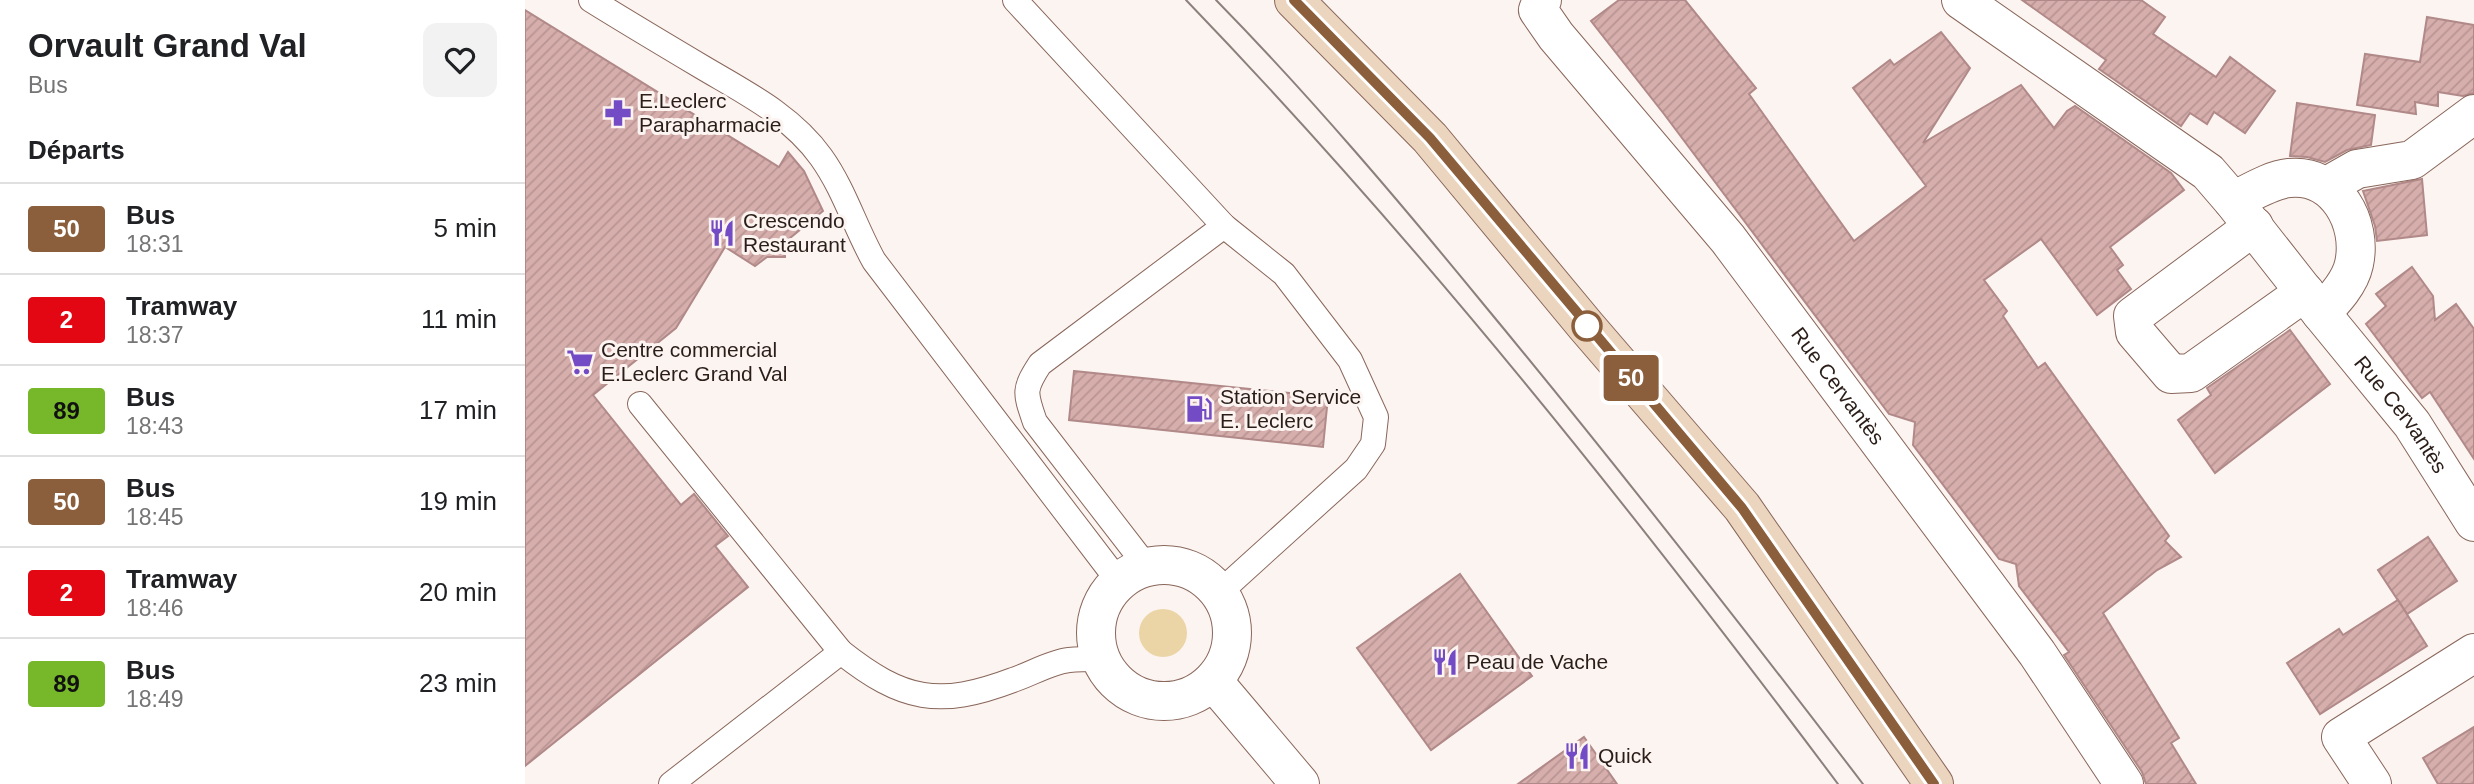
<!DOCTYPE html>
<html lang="fr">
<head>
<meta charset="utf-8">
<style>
	body { margin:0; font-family:Arial,sans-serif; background:#f2f2f2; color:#202124; height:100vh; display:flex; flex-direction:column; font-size:26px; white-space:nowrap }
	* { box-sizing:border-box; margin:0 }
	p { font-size:23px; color:#757577 }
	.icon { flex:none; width:38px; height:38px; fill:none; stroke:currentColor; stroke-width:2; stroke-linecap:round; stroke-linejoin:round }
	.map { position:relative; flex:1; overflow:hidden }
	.side { display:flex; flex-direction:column; background:#fff; width:525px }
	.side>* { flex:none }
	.badge { padding:0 14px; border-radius:5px; font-size:24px; line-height:46px }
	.map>.badge { position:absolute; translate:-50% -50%; box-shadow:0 0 0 4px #fff }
	h2 { padding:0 28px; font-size:26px; line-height:63px }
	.round { display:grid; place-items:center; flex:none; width:74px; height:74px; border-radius:14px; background:#f2f2f2 }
	.overview { display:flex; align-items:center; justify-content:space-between; height:119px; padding:0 28px }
	h1 { font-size:33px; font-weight:600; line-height:52px }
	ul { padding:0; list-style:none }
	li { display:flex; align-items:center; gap:21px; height:91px; padding:0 28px; border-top:2px solid #e0e0e0 }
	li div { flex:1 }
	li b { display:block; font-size:26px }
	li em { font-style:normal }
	li .badge { min-width:77px; font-weight:700; text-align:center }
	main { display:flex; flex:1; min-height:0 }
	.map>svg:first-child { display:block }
	.green { fill:#ebd5a6 }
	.building { fill:url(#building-hatch); stroke:#b08988; stroke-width:2 }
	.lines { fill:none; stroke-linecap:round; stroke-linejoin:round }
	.service-casing { stroke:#89675b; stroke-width:26 }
	.minor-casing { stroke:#89675b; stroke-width:40 }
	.secondary-casing { stroke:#89675b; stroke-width:40 }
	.service { stroke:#fff; stroke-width:24 }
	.minor { stroke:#fff; stroke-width:38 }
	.secondary { stroke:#ebd5be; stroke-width:38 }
	.tram { stroke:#8c807c; stroke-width:2 }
	.line-casing { stroke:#fff; stroke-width:16 }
	.line { stroke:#8b5e3c; stroke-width:10 }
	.stop-dot { fill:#fff; stroke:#8b5e3c; stroke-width:3.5 }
	.labels { text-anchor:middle; stroke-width:6; stroke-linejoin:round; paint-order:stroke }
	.poi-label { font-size:21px; fill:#2b1d18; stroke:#fcf4f1; text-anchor:start }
	.street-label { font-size:21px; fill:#2b1d18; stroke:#fcf4f1 }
</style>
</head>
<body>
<main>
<section class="side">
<div class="overview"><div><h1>Orvault Grand Val</h1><p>Bus</p></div><a class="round"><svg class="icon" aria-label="heart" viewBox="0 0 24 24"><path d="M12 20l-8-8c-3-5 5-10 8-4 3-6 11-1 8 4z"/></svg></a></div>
<h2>Départs</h2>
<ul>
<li><span class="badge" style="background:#8b5e3c;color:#fff">50</span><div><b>Bus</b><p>18:31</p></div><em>5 min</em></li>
<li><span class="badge" style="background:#e30613;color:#fff">2</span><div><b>Tramway</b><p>18:37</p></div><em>11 min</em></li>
<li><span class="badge" style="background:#76b82a;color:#111">89</span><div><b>Bus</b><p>18:43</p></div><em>17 min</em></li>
<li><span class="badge" style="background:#8b5e3c;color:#fff">50</span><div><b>Bus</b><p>18:45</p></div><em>19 min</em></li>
<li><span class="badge" style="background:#e30613;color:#fff">2</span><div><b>Tramway</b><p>18:46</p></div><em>20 min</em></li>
<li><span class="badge" style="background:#76b82a;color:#111">89</span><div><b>Bus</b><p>18:49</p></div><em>23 min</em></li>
</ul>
</section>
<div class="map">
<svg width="1949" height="784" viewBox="0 0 1949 784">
	<defs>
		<pattern id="building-hatch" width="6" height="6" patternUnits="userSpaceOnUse" patternTransform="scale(1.75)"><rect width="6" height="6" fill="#d6aeac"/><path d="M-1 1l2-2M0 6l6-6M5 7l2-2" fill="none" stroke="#b89593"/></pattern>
	</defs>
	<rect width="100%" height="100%" fill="#fcf4f1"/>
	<circle class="green" cx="638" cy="633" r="24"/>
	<g class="building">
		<path d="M 1094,0 L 1160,0 L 1231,88 L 1224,94 L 1329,241 L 1401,186 L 1328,88 L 1365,60 L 1369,65 L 1416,32 L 1445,68 L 1398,143 L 1496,85 L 1529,128 L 1542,111 L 1550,106 L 1646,173 L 1659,190 L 1585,247 L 1598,265 L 1592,270 L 1606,289 L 1572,315 L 1516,239 L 1459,280 L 1482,311 L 1478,316 L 1513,368 L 1520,363 L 1644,536 L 1640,541 L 1656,557 L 1632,570 L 1578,613 L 1654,738 L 1646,743 L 1671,784 L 1621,784 L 1617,772 L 1539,655 L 1544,652 L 1494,586 L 1491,564 L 1474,559 L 1388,445 L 1390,422 L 1364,414 L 1139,114 L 1066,21 Z"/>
		<path d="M 1497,0 L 1616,0 L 1640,17 L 1628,34 L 1691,77 L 1705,57 L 1750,91 L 1720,133 L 1689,112 L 1682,124 L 1665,113 L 1656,126 L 1574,69 L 1581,60 Z"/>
		<path d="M 0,10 L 254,167 L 263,152 L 279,171 L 298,211 L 259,243 L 260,257 L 242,257 L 230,266 L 200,247 L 151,328 L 68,395 L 156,505 L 169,494 L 203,536 L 190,546 L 223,587 L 0,766 Z"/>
		<path d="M 1902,17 L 1949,25 L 1949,93 L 1938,96 L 1913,92 L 1913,106 L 1890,102 L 1891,114 L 1832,105 L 1840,54 L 1895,62 Z"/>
		<path d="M 1772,103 L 1850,115 L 1846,145 L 1822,150 L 1800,162 L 1782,157 L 1765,156 Z"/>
		<path d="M 1897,179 L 1902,235 L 1852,241 L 1850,226 L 1838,191 Z"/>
		<path d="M 1887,267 L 1908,296 L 1910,320 L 1931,304 L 1949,329 L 1949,459 L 1905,392 L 1897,398 L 1841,324 L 1861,306 L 1851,294 Z"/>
		<path d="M 1765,330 L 1805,384 L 1690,473 L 1653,420 L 1686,395 L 1682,388 Z"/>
		<path d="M 549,371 L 803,397 L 798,447 L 544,420 Z"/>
		<path d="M 1903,537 L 1932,581 L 1882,614 L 1853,570 Z"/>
		<path d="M 935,574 L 1007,676 L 906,750 L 832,648 Z"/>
		<path d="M 1873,600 L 1902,646 L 1795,714 L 1762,663 L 1814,629 L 1818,635 Z"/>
		<path d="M 1949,727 L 1949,784 L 1913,784 L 1898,758 Z"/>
		<path d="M 1059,737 L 1092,784 L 993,784 Z"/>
	</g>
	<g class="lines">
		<defs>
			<g id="service">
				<path d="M 66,0 C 103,23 140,45 177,67 C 219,92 266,115 296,157 C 319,189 330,227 349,261 L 594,582"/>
				<path d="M 490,0 L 699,226 L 759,274 L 825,360 L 851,417 L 848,444 L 831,469 L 694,593"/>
				<path d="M 115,404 L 316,652 C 378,701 414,708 488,680 C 506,674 526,662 544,660 C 554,659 565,659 576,659"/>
				<path d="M 622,567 L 510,422 C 500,393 498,390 515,364 L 699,226"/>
				<path d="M 146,784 L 316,652"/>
			</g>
			<g id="minor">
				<path id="s1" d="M 1017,0 L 1013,10 L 1031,36 L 1203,239 L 1512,653 L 1599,784"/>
				<path id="s2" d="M 1436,0 L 1683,172 L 1708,201 L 1796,313 L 1887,424 L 1949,522"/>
				<path d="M 1802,186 L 1832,169 L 1887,160 L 1949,114"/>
				<path d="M 1708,201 C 1725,193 1745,180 1764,178 C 1811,173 1838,223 1829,264 C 1825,283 1809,300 1796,313"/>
				<path d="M 1729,226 L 1608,316 L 1610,332 L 1646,374 L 1666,373 L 1780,292"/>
				<circle cx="639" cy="633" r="68"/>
				<path d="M 688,681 L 775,784"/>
				<path d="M 1847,784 L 1816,737 L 1949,653"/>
			</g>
			<path id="secondary" d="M 769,0 L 905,138 L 1061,326 L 1217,507 L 1409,784"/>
		</defs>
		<use href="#service" class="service-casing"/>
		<use href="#minor" class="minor-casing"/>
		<use href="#secondary" class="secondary-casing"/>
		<use href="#service" class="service"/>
		<use href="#minor" class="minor"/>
		<use href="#secondary" class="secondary"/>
		<g class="tram">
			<path d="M 661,0 C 897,245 1109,512 1313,784"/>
			<path d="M 691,0 C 786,97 874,201 960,306 C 1090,463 1215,623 1338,784"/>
		</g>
	</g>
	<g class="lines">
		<defs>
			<path id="line" d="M 769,0 L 905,138 L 1217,508 L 1409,784"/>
		</defs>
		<use href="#line" class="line-casing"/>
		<use href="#line" class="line"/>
	</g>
	<defs>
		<symbol id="pharmacy-bare" viewBox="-9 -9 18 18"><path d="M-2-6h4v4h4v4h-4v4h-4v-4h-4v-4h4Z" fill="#734cc5" stroke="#fcf4f1" stroke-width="2.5" paint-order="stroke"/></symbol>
		<symbol id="restaurant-bare" viewBox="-9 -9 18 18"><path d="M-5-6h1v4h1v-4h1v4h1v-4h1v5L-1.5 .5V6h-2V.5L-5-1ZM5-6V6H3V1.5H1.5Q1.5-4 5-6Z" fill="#734cc5" stroke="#fcf4f1" stroke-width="2.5" paint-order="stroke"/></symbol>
		<symbol id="supermarket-bare" viewBox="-9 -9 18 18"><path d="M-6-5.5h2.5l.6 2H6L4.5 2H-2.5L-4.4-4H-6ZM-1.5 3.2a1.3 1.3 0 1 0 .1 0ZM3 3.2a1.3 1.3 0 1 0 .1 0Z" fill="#734cc5" stroke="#fcf4f1" stroke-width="2.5" paint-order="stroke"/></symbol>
		<symbol id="fuel-bare" viewBox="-9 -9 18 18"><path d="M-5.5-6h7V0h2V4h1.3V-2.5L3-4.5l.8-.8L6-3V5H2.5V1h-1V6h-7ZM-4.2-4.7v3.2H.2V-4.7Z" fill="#734cc5" stroke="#fcf4f1" stroke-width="2.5" paint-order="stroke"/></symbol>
	</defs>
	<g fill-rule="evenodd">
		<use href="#pharmacy-bare" x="74" y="94" width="38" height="38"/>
		<use href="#restaurant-bare" x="178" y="214" width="38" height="38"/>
		<use href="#supermarket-bare" x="36" y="343" width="38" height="38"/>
		<use href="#fuel-bare" x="655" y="390" width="38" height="38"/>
		<use href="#restaurant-bare" x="901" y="643" width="38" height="38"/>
		<use href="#restaurant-bare" x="1033" y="737" width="38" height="38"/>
	</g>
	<circle class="stop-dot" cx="1062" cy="326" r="14"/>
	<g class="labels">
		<g class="poi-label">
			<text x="114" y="108">E.Leclerc<tspan x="114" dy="24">Parapharmacie</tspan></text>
			<text x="218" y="228">Crescendo<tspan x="218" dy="24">Restaurant</tspan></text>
			<text x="76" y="357">Centre commercial<tspan x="76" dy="24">E.Leclerc Grand Val</tspan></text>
			<text x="695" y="404">Station Service<tspan x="695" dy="24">E. Leclerc</tspan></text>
			<text x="941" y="669">Peau de Vache</text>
			<text x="1073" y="763">Quick</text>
		</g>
		<g class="street-label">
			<text dy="7" stroke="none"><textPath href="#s1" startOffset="492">Rue Cervantès</textPath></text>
			<text dy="7" stroke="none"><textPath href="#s2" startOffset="611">Rue Cervantès</textPath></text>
		</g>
	</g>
</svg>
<b class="badge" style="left:1106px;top:378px;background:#8b5e3c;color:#fff">50</b>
</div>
</main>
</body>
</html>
